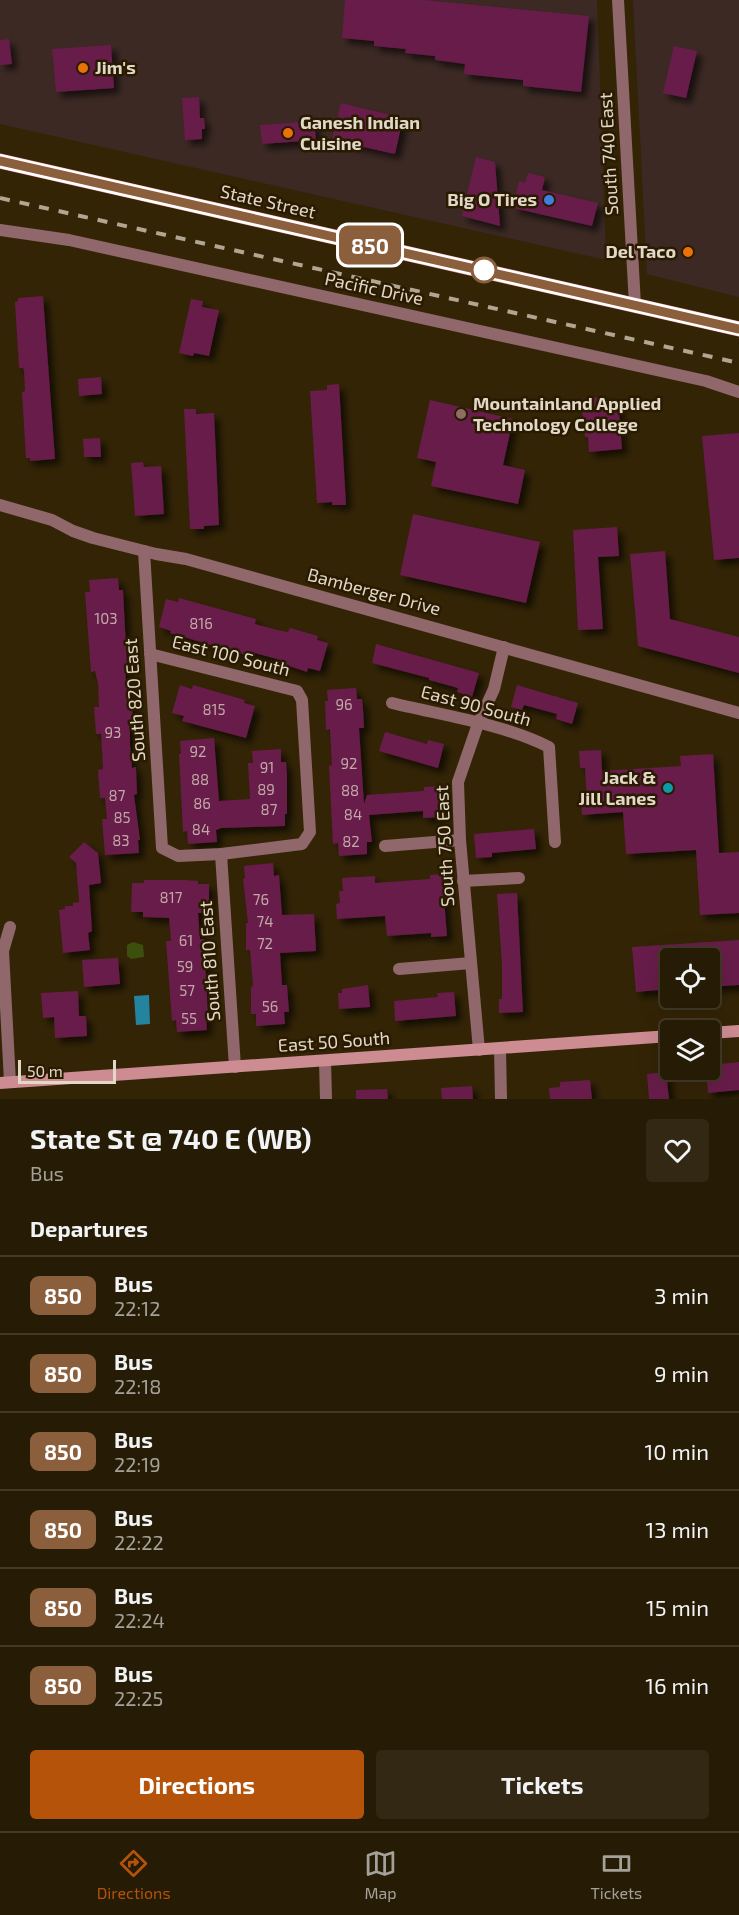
<!DOCTYPE html>
<html lang="en">
<head>
<meta charset="utf-8">
<style>
	body { margin:0; font-family:"Exo 2",sans-serif; background:#322813; color:#f1f3f6; height:100vh; display:flex; flex-direction:column; font-size:22px; white-space:nowrap }
	* { box-sizing:border-box; margin:0 }
	p { font-size:20px; color:#a4a19a }
	.icon { flex:none; width:33px; height:33px; fill:none; stroke:currentColor; stroke-width:2; stroke-linecap:round; stroke-linejoin:round }
	.map { position:relative; height:1099px; overflow:hidden }
	.sheet { display:flex; flex-direction:column; background:#261b04; flex:1 }
	.sheet>* { flex:none }
	.badge { padding:0 12px; border-radius:9px; font-size:21px; line-height:39px }
	.fabs { position:absolute; left:660px; top:948px; display:grid; gap:12px }
	.fabs a { display:grid; place-items:center; width:60px; height:60px; border-radius:6px; background:#261b04; box-shadow:0 6px 24px #0002,0 0 0 2px #423926; font-size:30px }
	.scale { position:absolute; left:18px; bottom:15px; width:98px; box-sizing:border-box; padding-left:6px; border:3px solid #e1d8c8; border-top:0; font-size:16px; line-height:21px; white-space:nowrap; color:#e1d8c8; -webkit-text-stroke:4px #291a00; paint-order:stroke }
	.map>.badge { position:absolute; translate:-50% -50%; box-shadow:0 0 0 3px #fff }
	h2 { padding:0 30px; font-size:22px; line-height:54px }
	.round { display:grid; place-items:center; flex:none; width:63px; height:63px; border-radius:6px; background:#322813 }
	.headline { display:flex; align-items:center; justify-content:space-between; height:102px; padding:0 30px }
	h1 { font-size:28px; font-weight:700; line-height:45px }
	.primary-button { display:flex; gap:12px; margin-top:auto; padding:12px 30px }
	.primary-button a { flex:1; height:69px; border-radius:6px; background:#b45309; color:#fff; font-size:24px; font-weight:700; line-height:69px; text-align:center }
	.primary-button a+a { background:#322813; color:#f1f3f6 }
	ul { padding:0; list-style:none }
	li { display:flex; align-items:center; gap:18px; height:78px; padding:0 30px; border-top:2px solid #423926 }
	li div { flex:1 }
	li b { display:block; font-size:22px }
	li em { font-style:normal }
	li .badge { min-width:66px; font-weight:700; text-align:center }
	.menu { display:flex; justify-content:space-around; align-items:center; height:84px; border-top:2px solid #423926; background:#261b04; font-size:16px; color:#a4a19a }
	.menu a { display:grid; justify-items:center; gap:3px }
	.menu .on { color:#b45309 }
	.map>svg:first-child { display:block }
	.commercial { fill:#3c2924 }
	.green { fill:#3d4f0c }
	.water { fill:#24849f }
	.building { fill:#671c4a; filter:url(#shadow) }
	.lines { fill:none; stroke-linecap:round; stroke-linejoin:round }
	.street { stroke:#90676b; stroke-width:12 }
	.secondary { stroke:#cd8b92; stroke-width:12 }
	.primary { stroke:#fca7b0; stroke-width:15 }
	.rail { stroke:#b1a692; stroke-width:4; stroke-dasharray:10 10; stroke-linecap:butt }
	.line-casing { stroke:#fff; stroke-width:14 }
	.line { stroke:#8b5e3c; stroke-width:9 }
	.food-dot { fill:#e8710a; stroke:#291a00; stroke-width:2 }
	.shop-dot { fill:#3f7fe0; stroke:#291a00; stroke-width:2 }
	.stop-dot { fill:#fff; stroke:#8b5e3c; stroke-width:3 }
	.education-dot { fill:#8d6e63; stroke:#291a00; stroke-width:2 }
	.culture-dot { fill:#0f9aa8; stroke:#291a00; stroke-width:2 }
	.labels { text-anchor:middle; stroke-width:5; stroke-linejoin:round; paint-order:stroke }
	.number-label { font-size:15px; fill:#c2a9a8 }
	.poi-label { font-size:18px; font-weight:bold; fill:#e1d8c8; stroke:#291a00; text-anchor:start }
	.street-label { font-size:18px; fill:#e1d8c8; stroke:#291a00 }
</style>
</head>
<body>
<div class="map">
<svg width="739" height="1099" viewBox="0 0 739 1099">
	<defs>
		<filter id="shadow"><feDropShadow dx="5.5" dy="5.5" stdDeviation="3" flood-color="#0009"/></filter>
	</defs>
	<rect width="100%" height="100%" fill="#332406"/>
	<g class="commercial">
		<path d="M 0,0 L 597,0 L 606,257 L 605,259 L 597,258 L 0,124 Z"/>
		<path d="M 633,0 L 739,0 L 739,297 L 647,274 Z"/>
	</g>
	<path class="green" d="M 133,942 L 143,945 L 144,957 L 131,959 L 127,956 L 127,945 Z"/>
	<path class="water" d="M 149,995 L 150,1024 L 136,1025 L 134,996 Z"/>
	<g class="building">
		<path d="M 345,0 L 423,0 L 589,16 L 581,92 L 523,86 L 523,80 L 464,74 L 465,64 L 435,60 L 435,56 L 405,53 L 406,49 L 374,46 L 374,41 L 342,38 Z"/>
		<path d="M 9,39 L 12,64 L 0,65 L 0,40 Z"/>
		<path d="M 111,45 L 114,88 L 56,92 L 52,49 Z"/>
		<path d="M 674,46 L 697,51 L 686,98 L 663,93 Z"/>
		<path d="M 199,97 L 200,118 L 204,118 L 205,129 L 202,129 L 202,139 L 185,140 L 182,98 Z"/>
		<path d="M 341,103 L 403,118 L 395,154 L 332,140 Z"/>
		<path d="M 314,121 L 316,140 L 262,144 L 260,125 Z"/>
		<path d="M 476,157 L 495,162 L 500,226 L 462,216 Z"/>
		<path d="M 528,173 L 545,177 L 542,190 L 598,203 L 592,226 L 513,208 L 519,181 L 525,183 Z"/>
		<path d="M 43,296 L 55,459 L 30,461 L 30,458 L 26,458 L 22,392 L 25,391 L 24,371 L 23,368 L 19,368 L 15,302 L 18,301 L 18,298 Z"/>
		<path d="M 191,299 L 203,301 L 202,307 L 219,310 L 209,356 L 194,353 L 193,356 L 179,353 Z"/>
		<path d="M 101,377 L 102,394 L 79,396 L 78,379 Z"/>
		<path d="M 339,384 L 346,505 L 332,505 L 332,502 L 317,503 L 310,391 L 327,390 L 327,385 Z"/>
		<path d="M 603,397 L 603,400 L 618,399 L 622,449 L 589,452 L 588,437 L 585,437 L 581,399 Z"/>
		<path d="M 430,400 L 513,419 L 503,465 L 525,470 L 518,504 L 431,486 L 436,462 L 417,458 Z"/>
		<path d="M 184,409 L 196,409 L 196,414 L 214,413 L 219,525 L 204,526 L 204,529 L 190,529 Z"/>
		<path d="M 739,433 L 739,558 L 714,560 L 702,436 Z"/>
		<path d="M 100,438 L 101,457 L 84,457 L 83,439 Z"/>
		<path d="M 143,462 L 144,467 L 161,466 L 164,514 L 135,516 L 131,463 Z"/>
		<path d="M 413,514 L 540,542 L 526,603 L 400,575 Z"/>
		<path d="M 617,527 L 619,556 L 598,557 L 603,629 L 578,630 L 573,530 Z"/>
		<path d="M 665,551 L 670,619 L 739,637 L 739,673 L 638,646 L 630,554 Z"/>
		<path d="M 118,578 L 119,590 L 123,590 L 127,668 L 125,669 L 128,703 L 132,703 L 133,731 L 130,731 L 130,745 L 132,768 L 136,767 L 137,794 L 134,795 L 140,840 L 138,840 L 139,853 L 105,855 L 102,819 L 107,819 L 105,798 L 100,798 L 98,770 L 103,769 L 101,734 L 96,734 L 94,707 L 99,707 L 98,683 L 95,671 L 91,672 L 85,592 L 90,592 L 89,580 Z"/>
		<path d="M 179,598 L 256,619 L 255,624 L 277,630 L 288,632 L 290,628 L 318,636 L 317,640 L 328,643 L 320,671 L 308,668 L 307,672 L 280,663 L 281,660 L 247,651 L 245,655 L 170,633 L 171,631 L 159,627 L 166,599 L 178,602 Z"/>
		<path d="M 376,644 L 479,673 L 472,697 L 457,692 L 458,688 L 429,680 L 429,678 L 372,663 Z"/>
		<path d="M 180,685 L 192,689 L 193,685 L 245,700 L 244,703 L 255,706 L 246,738 L 182,721 L 184,716 L 172,713 Z"/>
		<path d="M 517,685 L 578,703 L 572,724 L 556,719 L 557,714 L 524,705 L 522,710 L 511,707 Z"/>
		<path d="M 356,688 L 357,699 L 362,699 L 363,709 L 364,728 L 359,728 L 364,804 L 367,795 L 424,791 L 424,787 L 439,786 L 442,817 L 423,818 L 423,811 L 369,815 L 372,842 L 367,842 L 367,854 L 339,856 L 338,843 L 333,844 L 329,766 L 332,765 L 330,729 L 326,730 L 325,701 L 328,701 L 327,690 Z"/>
		<path d="M 385,732 L 427,744 L 428,740 L 444,744 L 438,768 L 379,751 Z"/>
		<path d="M 214,738 L 219,801 L 250,799 L 248,763 L 253,763 L 252,751 L 281,749 L 281,762 L 286,762 L 287,776 L 287,814 L 285,814 L 285,826 L 221,828 L 216,830 L 217,842 L 188,844 L 187,831 L 183,832 L 179,754 L 181,754 L 180,741 Z"/>
		<path d="M 601,750 L 602,771 L 681,766 L 680,756 L 713,754 L 719,853 L 739,852 L 739,913 L 700,915 L 696,850 L 626,854 L 623,812 L 582,815 L 581,802 L 587,802 L 585,768 L 580,768 L 579,751 Z"/>
		<path d="M 534,829 L 536,849 L 492,853 L 492,857 L 476,858 L 474,834 Z"/>
		<path d="M 84,842 L 98,853 L 101,883 L 89,885 L 92,931 L 88,933 L 90,950 L 63,953 L 59,910 L 65,909 L 65,906 L 73,906 L 73,903 L 79,902 L 76,863 L 69,857 Z"/>
		<path d="M 273,863 L 274,876 L 279,875 L 282,915 L 314,914 L 316,951 L 280,953 L 282,985 L 287,985 L 289,1012 L 284,1012 L 285,1024 L 256,1026 L 256,1014 L 251,1014 L 251,987 L 253,986 L 250,950 L 246,950 L 246,923 L 248,923 L 243,879 L 245,878 L 244,866 Z"/>
		<path d="M 446,874 L 448,898 L 444,898 L 447,936 L 431,937 L 431,933 L 387,936 L 385,916 L 337,919 L 336,904 L 340,903 L 339,891 L 343,891 L 342,878 L 375,876 L 375,883 L 430,879 L 430,875 Z"/>
		<path d="M 144,880 L 184,880 L 198,881 L 198,884 L 209,884 L 209,913 L 198,913 L 200,939 L 204,939 L 208,1017 L 206,1017 L 207,1030 L 177,1032 L 176,1020 L 172,1021 L 166,941 L 171,941 L 169,918 L 143,917 L 143,912 L 131,912 L 132,883 L 144,883 Z"/>
		<path d="M 517,893 L 523,1012 L 499,1013 L 499,999 L 502,999 L 502,965 L 497,894 Z"/>
		<path d="M 739,940 L 739,985 L 710,987 L 710,958 L 670,958 L 670,989 L 636,992 L 632,947 Z"/>
		<path d="M 118,958 L 120,984 L 84,987 L 82,960 Z"/>
		<path d="M 368,985 L 370,1007 L 339,1009 L 338,993 L 342,993 L 342,989 Z"/>
		<path d="M 78,991 L 79,1016 L 86,1016 L 87,1036 L 55,1038 L 54,1017 L 43,1018 L 41,993 Z"/>
		<path d="M 454,992 L 456,1016 L 395,1021 L 394,1001 L 438,997 L 437,993 Z"/>
		<path d="M 739,1062 L 739,1090 L 708,1093 L 706,1070 L 710,1070 L 710,1065 Z"/>
		<path d="M 666,1072 L 669,1099 L 649,1099 L 647,1074 Z"/>
		<path d="M 590,1080 L 592,1099 L 550,1099 L 549,1088 L 560,1087 L 560,1082 Z"/>
		<path d="M 472,1086 L 473,1099 L 442,1099 L 441,1088 Z"/>
		<path d="M 387,1089 L 388,1099 L 356,1099 L 356,1090 Z"/>
	</g>
	<g class="lines">
		<g class="street">
			<path d="M 618,0 L 635,305"/>
			<path d="M 0,230 L 69,240 L 706,381 L 739,392"/>
			<path d="M 0,505 L 52,520 L 73,531 L 93,538 L 156,554 L 186,559 L 739,713"/>
			<path d="M 144,551 L 162,848 L 178,856 L 221,854 L 302,844 L 310,832 L 302,700 L 297,691 L 150,654"/>
			<path d="M 392,703 C 441,715 504,724 549,747 L 555,842"/>
			<path d="M 385,846 L 460,840"/>
			<path d="M 221,854 L 235,1067"/>
			<path d="M 463,881 L 519,878"/>
			<path d="M 399,969 L 471,963"/>
			<path d="M 500,1048 L 501,1099"/>
			<path d="M 479,1050 L 460,840 L 458,782 L 478,724 L 494,689 L 504,647"/>
			<path d="M 325,1061 L 326,1099"/>
			<path d="M 10,1082 L 3,951 L 10,927"/>
		</g>
		<g class="secondary">
			<path d="M 710,1033 L 739,1031"/>
			<path d="M 0,1083 L 670,1036"/>
		</g>
		<path class="primary" d="M 0,161 L 739,329"/>
		<path class="rail" d="M 0,198 L 739,363"/>
	</g>
	<g class="lines">
		<defs>
			<path id="line" d="M 0,161 L 739,329"/>
		</defs>
		<use href="#line" class="line-casing"/>
		<use href="#line" class="line"/>
	</g>
	<g class="food-dot">
		<circle cx="83" cy="68" r="6"/>
		<circle cx="288" cy="133" r="6"/>
		<circle cx="688" cy="252" r="6"/>
	</g>
	<circle class="shop-dot" cx="549" cy="200" r="6"/>
	<circle class="stop-dot" cx="484" cy="270" r="12"/>
	<circle class="education-dot" cx="461" cy="414" r="6"/>
	<circle class="culture-dot" cx="668" cy="788" r="6"/>
	<g class="labels">
		<g class="number-label">
			<text x="106" y="624">103</text>
			<text x="201" y="629">816</text>
			<text x="344" y="710">96</text>
			<text x="214" y="715">815</text>
			<text x="113" y="738">93</text>
			<text x="198" y="757">92</text>
			<text x="349" y="769">92</text>
			<text x="267" y="773">91</text>
			<text x="200" y="785">88</text>
			<text x="266" y="795">89</text>
			<text x="350" y="796">88</text>
			<text x="117" y="801">87</text>
			<text x="202" y="809">86</text>
			<text x="269" y="815">87</text>
			<text x="353" y="820">84</text>
			<text x="122" y="823">85</text>
			<text x="201" y="835">84</text>
			<text x="121" y="846">83</text>
			<text x="351" y="847">82</text>
			<text x="171" y="903">817</text>
			<text x="261" y="905">76</text>
			<text x="265" y="927">74</text>
			<text x="186" y="946">61</text>
			<text x="265" y="949">72</text>
			<text x="185" y="972">59</text>
			<text x="187" y="996">57</text>
			<text x="270" y="1012">56</text>
			<text x="189" y="1024">55</text>
		</g>
		<g class="poi-label">
			<text x="95" y="74">Jim's</text>
			<text x="300" y="129">Ganesh Indian<tspan x="300" dy="21">Cuisine</tspan></text>
			<text x="537" y="206" text-anchor="end">Big O Tires</text>
			<text x="676" y="258" text-anchor="end">Del Taco</text>
			<text x="473" y="410">Mountainland Applied<tspan x="473" dy="21">Technology College</tspan></text>
			<text x="656" y="784" text-anchor="end">Jack &amp;<tspan x="656" dy="21">Jill Lanes</tspan></text>
		</g>
		<g class="street-label">
			<text transform="translate(609 154) rotate(-93)" y="6">South 740 East</text>
			<text transform="translate(268 202) rotate(13)" y="6">State Street</text>
			<text transform="translate(374 289) rotate(12)" y="6">Pacific Drive</text>
			<text transform="translate(374 592) rotate(15)" y="6">Bamberger Drive</text>
			<text transform="translate(231 656) rotate(14)" y="6">East 100 South</text>
			<text transform="translate(135 700) rotate(-94)" y="6">South 820 East</text>
			<text transform="translate(476 706) rotate(15)" y="6">East 90 South</text>
			<text transform="translate(445 846) rotate(-93)" y="6">South 750 East</text>
			<text transform="translate(210 961) rotate(-94)" y="6">South 810 East</text>
			<text transform="translate(334 1042) rotate(-4)" y="6">East 50 South</text>
		</g>
	</g>
</svg>
<div class="fabs">
<a><svg class="icon" aria-label="locate" viewBox="0 0 24 24"><circle cx="12" cy="12" r="6"/><path d="M12 2v4M12 18v4M2 12h4M18 12h4"/></svg></a>
<a><svg class="icon" aria-label="layers" viewBox="0 0 24 24"><path d="M12 4l9 5-9 5-9-5zM3 14l9 5 9-5"/></svg></a>
</div>
<div class="scale">50 m</div>
<b class="badge" style="left:370px;top:245px;background:#8b5e3c;color:#fff">850</b>
</div>
<section class="sheet">
<div class="headline"><div><h1>State St @ 740 E (WB)</h1><p>Bus</p></div><a class="round"><svg class="icon" aria-label="heart" viewBox="0 0 24 24"><path d="M12 20l-8-8c-3-5 5-10 8-4 3-6 11-1 8 4z"/></svg></a></div>
<h2>Departures</h2>
<ul>
<li><span class="badge" style="background:#8b5e3c;color:#fff">850</span><div><b>Bus</b><p>22:12</p></div><em>3 min</em></li>
<li><span class="badge" style="background:#8b5e3c;color:#fff">850</span><div><b>Bus</b><p>22:18</p></div><em>9 min</em></li>
<li><span class="badge" style="background:#8b5e3c;color:#fff">850</span><div><b>Bus</b><p>22:19</p></div><em>10 min</em></li>
<li><span class="badge" style="background:#8b5e3c;color:#fff">850</span><div><b>Bus</b><p>22:22</p></div><em>13 min</em></li>
<li><span class="badge" style="background:#8b5e3c;color:#fff">850</span><div><b>Bus</b><p>22:24</p></div><em>15 min</em></li>
<li><span class="badge" style="background:#8b5e3c;color:#fff">850</span><div><b>Bus</b><p>22:25</p></div><em>16 min</em></li>
</ul>
<div class="primary-button"><a>Directions</a><a>Tickets</a></div>
</section>
<nav class="menu">
<a class="on"><svg class="icon" aria-label="directions" viewBox="0 0 24 24"><path d="M12 3l9 9-9 9-9-9zM9 14v-3h6M13 9l2 2-2 2"/></svg>Directions</a>
<a><svg class="icon" aria-label="map" viewBox="0 0 24 24"><path d="M3 6l6-2 6 2 6-2v14l-6 2-6-2-6 2zM9 4v14M15 6v14"/></svg>Map</a>
<a><svg class="icon" aria-label="tickets" viewBox="0 0 24 24"><path d="M3 7h18v10H3zM15 7v10"/></svg>Tickets</a>
</nav>
</body>
</html>
